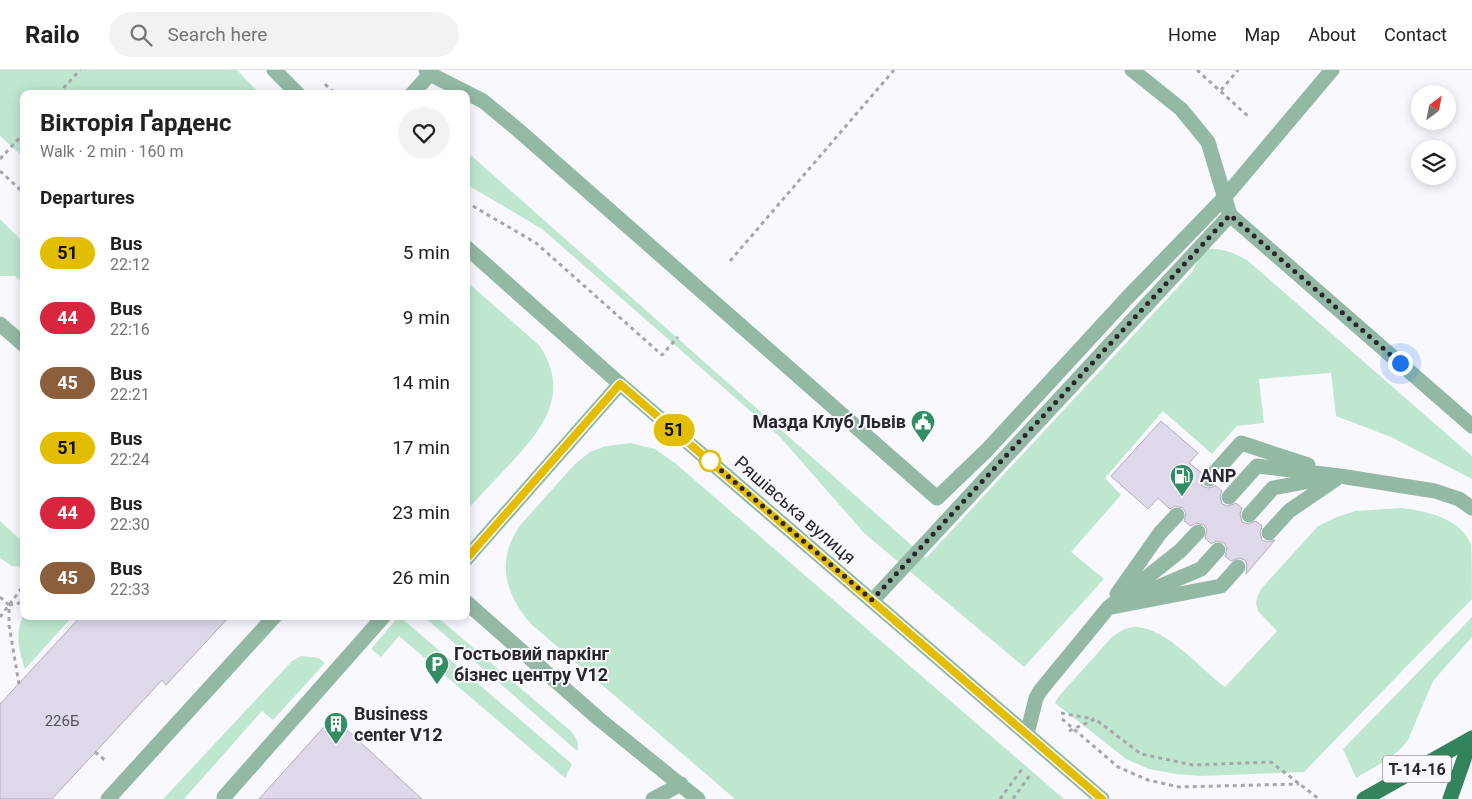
<!DOCTYPE html>
<html lang="en">
<head>
<meta charset="utf-8">
<style>
	body { margin:0; font-family:Roboto,sans-serif; background:#f2f2f2; color:#202124; height:100vh; display:flex; flex-direction:column; font-size:19px; white-space:nowrap }
	* { box-sizing:border-box; margin:0 }
	p { font-size:16px; color:#757577 }
	.icon { flex:none; width:28px; height:28px; fill:none; stroke:currentColor; stroke-width:2; stroke-linecap:round; stroke-linejoin:round }
	.map { position:relative; flex:1; overflow:hidden }
	.panel { position:absolute; left:20px; top:20px; width:450px; height:530px; display:flex; flex-direction:column; background:#fff; border-radius:10px; box-shadow:0 2px 12px #0003 }
	.panel>* { flex:none }
	.badge { padding:0 10px; border-radius:16px; font-size:18px; line-height:32px }
	.needle { width:32px; rotate:32deg }
	.controls { position:absolute; left:1411px; top:15px; display:grid; gap:10px }
	.controls a { display:grid; place-items:center; width:45px; height:45px; border-radius:50%; background:#fff; box-shadow:0 2px 12px #0003; font-size:25px }
	.you { position:absolute; width:25px; height:25px; margin:-12px; border:4px solid #fff; border-radius:50%; background:#1a73e8; box-shadow:0 0 0 8px #1a73e833 }
	.map>.badge { position:absolute; translate:-50% -50%; box-shadow:0 0 0 2px #fff }
	h2 { padding:0 20px; font-size:19px; line-height:45px }
	.round { display:grid; place-items:center; flex:none; width:52px; height:52px; border-radius:26px; background:#f2f2f2 }
	.overview { display:flex; align-items:center; justify-content:space-between; height:85px; padding:0 20px }
	h1 { font-size:24px; font-weight:700; line-height:38px }
	ul { padding:0; list-style:none }
	li { display:flex; align-items:center; gap:15px; height:65px; padding:0 20px }
	li div { flex:1 }
	li b { display:block; font-size:19px }
	li em { font-style:normal }
	li .badge { min-width:55px; font-weight:700; text-align:center }
	header { display:flex; align-items:center; gap:30px; box-sizing:border-box; height:70px; padding:0 25px; background:#fff; border-bottom:1px solid #e0e0e0 }
	header strong { font-size:24px }
	nav { display:flex; gap:28px; margin-inline-start:auto; font-size:18px }
	.search { width:350px; height:45px; background:#f2f2f2; display:flex; align-items:center; gap:12px; box-sizing:border-box; padding:0 18px; border-radius:28px; color:#757577; font-size:19px }
	.map>svg:first-child { display:block }
	.green { fill:#bfe7d0 }
	.building { fill:#ded8e9; stroke:#b3adbe }
	.lines { fill:none; stroke-linecap:round; stroke-linejoin:round }
	.path { stroke:#a8a5ac; stroke-width:3; stroke-dasharray:4 4; stroke-linecap:butt }
	.lane { stroke:#93b9a4; stroke-width:15 }
	.street { stroke:#93b9a4; stroke-width:15 }
	.primary { stroke:#33835d; stroke-width:15 }
	.line-casing { stroke:#fff; stroke-width:11 }
	.line { stroke:#e3bd00; stroke-width:8 }
	.walk { stroke:#29262d; stroke-width:5; stroke-dasharray:0 9 }
	.stop-dot { fill:#fff; stroke:#e3bd00; stroke-width:2.5 }
	.labels { text-anchor:middle; stroke-width:4; stroke-linejoin:round; paint-order:stroke }
	.number-label { font-size:15px; fill:#56525c }
	.shield { fill:#faf8ff; stroke:#68656c; stroke-width:1 }
	.shield-label { font-size:16px; font-weight:bold; fill:#29262d }
	.poi-label { font-size:18px; font-weight:bold; fill:#29262d; stroke:#faf8ff; text-anchor:start }
	.street-label { font-size:18px; fill:#29262d; stroke:#faf8ff }
</style>
</head>
<body>
<header>
<strong>Railo</strong>
<div class="search"><svg class="icon" aria-label="search" viewBox="0 0 24 24"><circle cx="10" cy="10" r="6"/><path d="M15 15l6 6"/></svg>Search here</div>
<nav><a>Home</a><a>Map</a><a>About</a><a>Contact</a></nav>
</header>
<div class="map">
<svg width="1472" height="729" viewBox="0 0 1472 729">
	<rect width="100%" height="100%" fill="#faf8ff"/>
	<g class="green">
		<path d="M 0,0 L 237,0 L 260,24 L 24,24 L 24,88 L 0,66 Z"/>
		<path d="M 466,81 L 926,488 L 1192,202 L 1204,179 C 1221,178 1232,182 1247,190 L 1472,386 L 1472,409 L 1391,367 L 1336,346 L 1331,303 L 1259,309 L 1264,353 L 1237,356 L 1212,384 L 1163,341 L 1105,408 L 1121,425 L 1071,482 L 1104,509 L 1024,597 L 864,463 L 780,367 L 542,159 L 466,114 Z"/>
		<path d="M 0,149 L 24,173 L 24,214 L 15,206 L 0,206 Z"/>
		<path d="M 466,211 L 539,275 C 572,324 542,360 508,396 C 494,411 480,426 466,441 Z"/>
		<path d="M 631,373 L 655,379 L 675,393 L 1064,729 L 735,729 L 531,554 C 504,523 495,488 522,453 L 575,394 L 590,382 L 606,376 Z"/>
		<path d="M 1402,438 C 1426,441 1461,448 1471,475 C 1472,482 1472,519 1472,529 L 1304,702 L 1201,706 L 1176,704 L 1149,699 L 1126,689 L 1055,633 L 1059,626 L 1112,567 C 1118,563 1124,558 1133,557 C 1165,555 1200,599 1225,617 L 1277,561 L 1258,541 L 1256,533 L 1258,525 L 1261,519 L 1318,456 L 1337,447 L 1355,441 Z"/>
		<path d="M 0,451 L 24,473 L 24,497 L 12,496 L 0,488 Z"/>
		<path d="M 24,545 L 24,546 L 72,547 L 25,599 C 19,580 14,563 24,545 Z"/>
		<path d="M 399,546 L 572,694 L 565,708 L 399,566 L 381,587 L 371,579 Z"/>
		<path d="M 423,546 L 436,546 L 572,662 C 576,668 580,674 577,681 Z"/>
		<path d="M 1472,547 L 1472,567 L 1433,611 L 1408,670 C 1396,687 1374,697 1356,708 L 1343,679 Z"/>
		<path d="M 301,586 L 319,588 L 325,593 L 273,650 L 262,641 L 184,729 L 163,729 L 292,591 Z"/>
	</g>
	<g class="building">
		<path d="M 1161,351 L 1198,383 L 1189,393 L 1202,403 L 1200,411 L 1202,416 L 1208,418 L 1216,416 L 1222,421 L 1220,426 L 1222,434 L 1228,436 L 1236,433 L 1242,438 L 1240,444 L 1242,452 L 1248,454 L 1256,451 L 1262,456 L 1260,462 L 1262,470 L 1268,472 L 1275,470 L 1246,504 L 1247,495 L 1245,490 L 1239,488 L 1231,491 L 1225,486 L 1227,478 L 1224,473 L 1216,471 L 1211,474 L 1205,468 L 1207,460 L 1204,455 L 1196,453 L 1191,456 L 1184,451 L 1186,443 L 1183,438 L 1175,436 L 1170,439 L 1158,428 L 1148,439 L 1111,406 Z"/>
		<path d="M 81,546 L 230,546 L 166,615 L 162,610 L 52,729 L 0,729 L 0,634 Z"/>
		<path d="M 333,647 L 422,729 L 259,729 Z"/>
	</g>
	<g class="lines">
		<g class="path">
			<path d="M 1197,0 L 1250,48"/>
			<path d="M 325,14 L 335,24"/>
			<path d="M 1221,20 L 1238,0"/>
			<path d="M 58,24 L 80,0"/>
			<path d="M 0,89 L 24,63"/>
			<path d="M 0,101 L 24,123"/>
			<path d="M 466,132 L 536,173 L 662,285 L 678,267"/>
			<path d="M 730,191 L 894,0"/>
			<path d="M 0,527 L 9,535 L 9,555 L 19,614"/>
			<path d="M 9,535 L 24,532"/>
			<path d="M 0,547 L 24,515"/>
			<path d="M 1061,643 L 1094,649"/>
			<path d="M 1062,649 L 1118,697 L 1148,710 L 1179,717 L 1299,714"/>
			<path d="M 1069,661 L 1095,649 L 1141,684 L 1193,695 L 1271,692 L 1319,729"/>
			<path d="M 95,682 L 105,690"/>
			<path d="M 1000,729 L 1022,699"/>
			<path d="M 1013,729 L 1030,705"/>
		</g>
		<g class="lane">
			<path d="M 426,0 L 430,4 L 483,31 L 517,59 L 937,428 L 987,380 L 1127,228 L 1224,128 L 1332,0"/>
			<path d="M 1132,0 L 1181,39 L 1208,72 L 1230,145 L 1472,356"/>
			<path d="M 412,24 L 430,4"/>
			<path d="M 0,254 L 24,275"/>
			<path d="M 1209,409 L 1241,373 L 1308,395"/>
			<path d="M 1229,427 L 1257,396 L 1340,406 L 1435,421 L 1459,429 L 1472,438"/>
			<path d="M 1249,445 L 1273,418 L 1327,408"/>
			<path d="M 1269,463 L 1289,441 L 1336,409"/>
			<path d="M 1117,524 L 1160,463 L 1177,445"/>
			<path d="M 1137,526 L 1201,499 L 1218,480"/>
			<path d="M 872,531 L 1230,145"/>
			<path d="M 1112,537 L 1221,516 L 1238,497"/>
			<path d="M 1027,664 L 1036,628 L 1040,621 L 1108,538 L 1180,481 L 1198,462"/>
			<path d="M 108,729 L 275,546"/>
			<path d="M 653,729 L 681,714"/>
		</g>
		<g class="street">
			<path d="M 274,0 L 298,24"/>
			<path d="M 466,177 L 620,314 L 1102,729"/>
			<path d="M 466,489 L 620,314"/>
			<path d="M 466,532 L 599,649 L 698,729"/>
			<path d="M 224,727 L 384,546"/>
		</g>
		<g class="primary">
			<path d="M 1364,729 L 1472,668"/>
			<path d="M 1450,729 L 1471,669"/>
		</g>
	</g>
	<g class="lines">
		<defs>
			<path id="line" d="M 466,489 L 620,314 L 1102,729"/>
		</defs>
		<use href="#line" class="line-casing"/>
		<use href="#line" class="line"/>
		<path class="walk" d="M 710,391 L 709,390 L 872,530 L 1230,145 L 1400,293"/>
	</g>
	<defs>
		<symbol id="civic-pin" viewBox="-11 -11 22 30"><path d="M0 17L-7.5 6A9.5 9.5 0 1 1 7.5 6Z" fill="#328d64" stroke="#faf8ff"/><path d="M-.6-6.5H3V-4.5H.6V-3L4-1V1h2V6H-6V1h2V-1L-.6-3ZM-1.2 2.5V6h2.4V2.5Z" fill="#fff"/></symbol>
		<symbol id="fuel-pin" viewBox="-11 -11 22 30"><path d="M0 17L-7.5 6A9.5 9.5 0 1 1 7.5 6Z" fill="#328d64" stroke="#faf8ff"/><path d="M-5.5-6h7V0h2V4h1.3V-2.5L3-4.5l.8-.8L6-3V5H2.5V1h-1V6h-7ZM-4.2-4.7v3.2H.2V-4.7Z" fill="#fff"/></symbol>
		<symbol id="parking-pin" viewBox="-11 -11 22 30"><path d="M0 17L-7.5 6A9.5 9.5 0 1 1 7.5 6Z" fill="#328d64" stroke="#faf8ff"/><path d="M-3.5-5.5H1a3.5 3.5 0 0 1 0 7H-1V5.5H-3.5ZM-1-3.4V-.6H.8a1.4 1.4 0 0 0 0-2.8Z" fill="#fff"/></symbol>
		<symbol id="building-pin" viewBox="-11 -11 22 30"><path d="M0 17L-7.5 6A9.5 9.5 0 1 1 7.5 6Z" fill="#328d64" stroke="#faf8ff"/><path d="M-4-6H4V6H1V3H-1V6H-4ZM-2.5-4.3h1.7v1.8h-1.7ZM.8-4.3h1.7v1.8H.8ZM-2.5-1h1.7V.8h-1.7ZM.8-1h1.7V.8H.8Z" fill="#fff"/></symbol>
	</defs>
	<g fill-rule="evenodd">
		<use href="#civic-pin" x="909" y="338" width="28" height="38"/>
		<use href="#fuel-pin" x="1168" y="392" width="28" height="38"/>
		<use href="#parking-pin" x="423" y="580" width="28" height="38"/>
		<use href="#building-pin" x="322" y="640" width="28" height="38"/>
	</g>
	<circle class="stop-dot" cx="710" cy="391" r="10"/>
	<g class="labels">
		<g class="number-label">
			<text x="62" y="656">226Б</text>
		</g>
		<rect class="shield" x="1383" y="685.5" width="68" height="27" rx="4"/>
		<g class="shield-label">
			<text x="1417" y="705">Т-14-16</text>
		</g>
		<g class="poi-label">
			<text x="906" y="358" text-anchor="end">Мазда Клуб Львів</text>
			<text x="1200" y="412">ANP</text>
			<text x="454" y="590">Гостьовий паркінг<tspan x="454" dy="21">бізнес центру V12</tspan></text>
			<text x="354" y="650">Business<tspan x="354" dy="21">center V12</tspan></text>
		</g>
		<g class="street-label">
			<text transform="translate(795 440) rotate(41)" y="6">Ряшівська вулиця</text>
		</g>
	</g>
</svg>
<div class="controls">
<a><svg class="needle" viewBox="-14 -14 28 28"><path d="M0-13l5 13h-10z" fill="#e53935"/><path d="M0 13l5-13h-10z" fill="#757577"/></svg></a>
<a><svg class="icon" aria-label="layers" viewBox="0 0 24 24"><path d="M12 4l9 5-9 5-9-5zM3 14l9 5 9-5"/></svg></a>
</div>
<div class="you" style="left:1400px;top:293px"></div>
<b class="badge" style="left:674px;top:360px;background:#e3bd00;color:#111">51</b>
<section class="panel">
<div class="overview"><div><h1>Вікторія Ґарденс</h1><p>Walk · 2 min · 160 m</p></div><a class="round"><svg class="icon" aria-label="heart" viewBox="0 0 24 24"><path d="M12 20l-8-8c-3-5 5-10 8-4 3-6 11-1 8 4z"/></svg></a></div>
<h2>Departures</h2>
<ul>
<li><span class="badge" style="background:#e3bd00;color:#111">51</span><div><b>Bus</b><p>22:12</p></div><em>5 min</em></li>
<li><span class="badge" style="background:#d7263d;color:#fff">44</span><div><b>Bus</b><p>22:16</p></div><em>9 min</em></li>
<li><span class="badge" style="background:#8b5e3c;color:#fff">45</span><div><b>Bus</b><p>22:21</p></div><em>14 min</em></li>
<li><span class="badge" style="background:#e3bd00;color:#111">51</span><div><b>Bus</b><p>22:24</p></div><em>17 min</em></li>
<li><span class="badge" style="background:#d7263d;color:#fff">44</span><div><b>Bus</b><p>22:30</p></div><em>23 min</em></li>
<li><span class="badge" style="background:#8b5e3c;color:#fff">45</span><div><b>Bus</b><p>22:33</p></div><em>26 min</em></li>
</ul>
</section>
</div>
</body>
</html>
